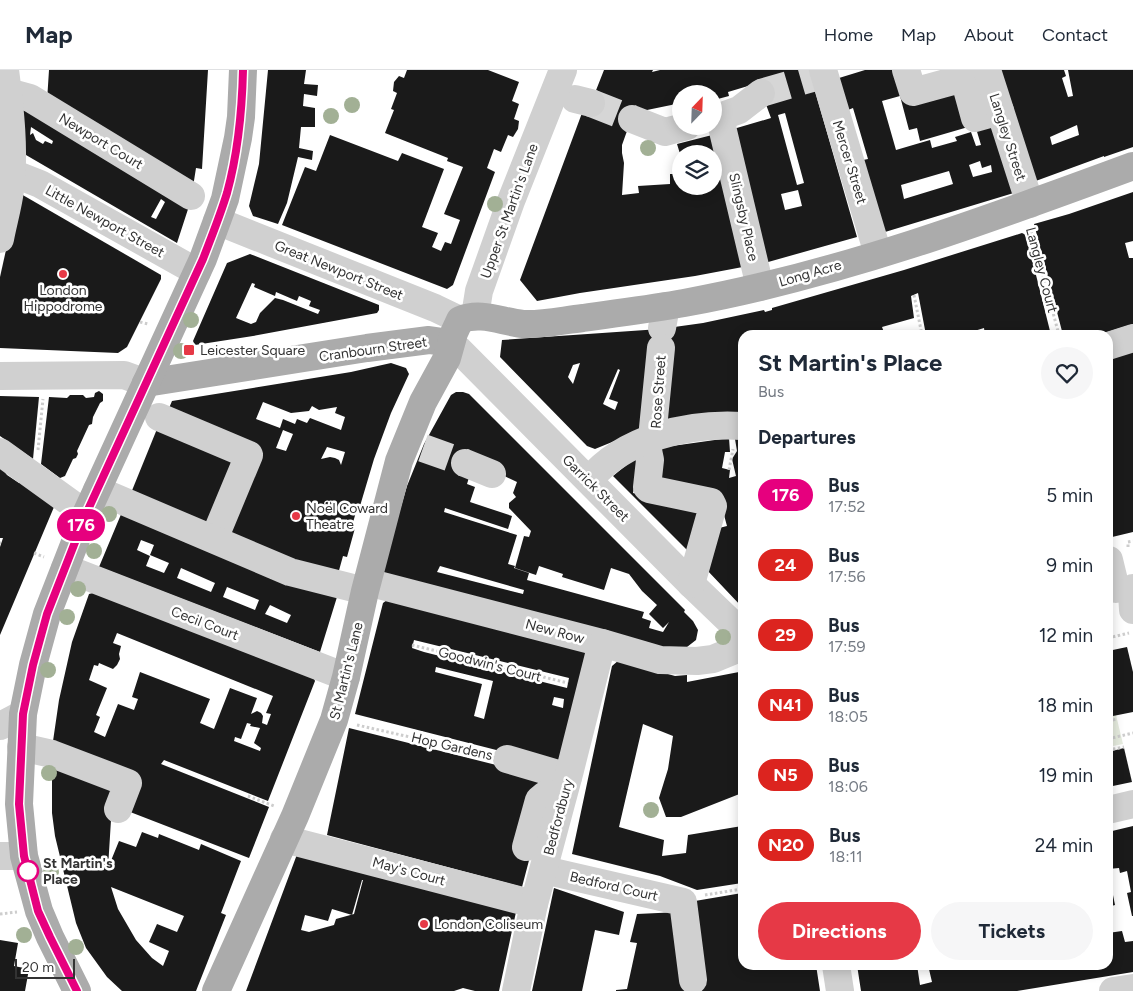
<!DOCTYPE html>
<html lang="en">
<head>
<meta charset="utf-8">
<style>
	body { margin:0; font-family:Figtree,sans-serif; background:#f6f6f7; color:#1f2937; height:100vh; display:flex; flex-direction:column; font-size:19px; white-space:nowrap }
	* { box-sizing:border-box; margin:0 }
	p { font-size:16px; color:#747a83 }
	.icon { flex:none; width:28px; height:28px; fill:none; stroke:currentColor; stroke-width:2; stroke-linecap:round; stroke-linejoin:round }
	.map { position:relative; flex:1; overflow:hidden }
	.details { position:absolute; left:738px; top:260px; width:375px; height:640px; display:flex; flex-direction:column; background:#fff; border-radius:15px; box-shadow:0 2px 12px #0003 }
	.details>* { flex:none }
	.badge { padding:0 10px; border-radius:16px; font-size:18px; line-height:32px }
	.needle { width:32px; rotate:23deg }
	.fabs { position:absolute; left:672px; top:15px; display:grid; gap:10px }
	.fabs a { display:grid; place-items:center; width:50px; height:50px; border-radius:50%; background:#fff; box-shadow:0 2px 12px #0003; font-size:25px }
	.scale { position:absolute; left:15px; bottom:12px; width:60px; box-sizing:border-box; padding-left:5px; border:2px solid #333; border-top:0; font-size:14px; line-height:18px; white-space:nowrap; color:#333; -webkit-text-stroke:4px #fff; paint-order:stroke }
	.map>.badge { position:absolute; translate:-50% -50%; box-shadow:0 0 0 2px #fff }
	h2 { padding:0 20px; font-size:19px; line-height:45px }
	.round { display:grid; place-items:center; flex:none; width:52px; height:52px; border-radius:26px; background:#f6f6f7 }
	.overview { display:flex; align-items:center; justify-content:space-between; height:85px; padding:0 20px }
	h1 { font-size:24px; font-weight:700; line-height:38px }
	.action { display:flex; gap:10px; margin-top:auto; padding:10px 20px }
	.action a { flex:1; height:58px; border-radius:30px; background:#e63946; color:#fff; font-size:20px; font-weight:700; line-height:58px; text-align:center }
	.action a+a { background:#f6f6f7; color:#1f2937 }
	ul { padding:0; list-style:none }
	li { display:flex; align-items:center; gap:15px; height:70px; padding:0 20px }
	li div { flex:1 }
	li b { display:block; font-size:19px }
	li em { font-style:normal }
	li .badge { min-width:55px; font-weight:700; text-align:center }
	header { display:flex; align-items:center; gap:30px; box-sizing:border-box; height:70px; padding:0 25px; background:#fff; border-bottom:1px solid #e0e1e3 }
	header strong { font-size:24px }
	nav { display:flex; gap:28px; margin-inline-start:auto; font-size:18px }
	.map>svg:first-child { display:block }
	.green { fill:#e6ecdf }
	.building { fill:#1a1a1a; fill-rule:evenodd }
	.lines { fill:none; stroke-linecap:round; stroke-linejoin:round }
	.minor-tunnel { stroke:#d6d6d6; stroke-width:28; stroke-dasharray:28 14; stroke-linecap:butt }
	.path { stroke:#cdcdcd; stroke-width:3; stroke-dasharray:2.5 2.5; stroke-linecap:butt }
	.minor { stroke:#d0d0d0; stroke-width:28 }
	.major { stroke:#ababab; stroke-width:28 }
	.tree { fill:#a2b095 }
	.line-casing { stroke:#fff; stroke-width:11 }
	.line { stroke:#e6007e; stroke-width:8 }
	.poi-dot { fill:#e63946; stroke:#fff; stroke-width:2 }
	.stop-dot { fill:#fff; stroke:#e6007e; stroke-width:2.5 }
	.labels { text-anchor:middle; stroke-width:5; stroke-linejoin:round; paint-order:stroke }
	.street-label { font-size:14px; fill:#333; stroke:#fff }
	.poi-label { font-size:14px; fill:#333; stroke:#fff; text-anchor:start }
	.stop-label { font-size:14px; font-weight:bold; fill:#333; stroke:#fff; text-anchor:start }
</style>
</head>
<body>
<header>
<strong>Map</strong>
<nav><a>Home</a><a>Map</a><a>About</a><a>Contact</a></nav>
</header>
<div class="map">
<svg width="1133" height="921" viewBox="0 0 1133 921">
	<rect width="100%" height="100%" fill="#fff"/>
	<path class="green" d="M 1116,645 L 1123,674 L 1108,677 L 1108,647 Z"/>
	<g class="building">
		<path d="M 49,0 L 208,0 L 202,99 L 196,98 L 193,117 L 47,31 Z"/>
		<path d="M 268,0 L 306,0 L 304,14 L 318,15 L 317,26 L 304,24 L 303,36 L 315,38 L 315,57 L 301,57 L 299,78 L 313,81 L 312,90 L 298,87 L 287,133 L 278,154 L 253,146 L 249,136 L 259,94 Z"/>
		<path d="M 407,0 L 488,0 L 519,12 L 512,31 L 519,34 L 514,49 L 519,51 L 518,59 L 513,67 L 508,65 L 501,82 L 494,79 L 487,98 L 495,102 L 453,215 L 447,219 L 282,155 L 305,97 L 316,101 L 330,65 L 398,91 L 402,83 L 444,99 L 422,157 L 438,163 L 432,177 L 441,181 L 445,172 L 451,174 L 460,150 L 444,144 L 463,97 L 447,91 L 448,88 L 385,63 L 394,40 L 391,39 L 397,23 L 393,21 L 394,12 L 399,6 L 404,8 Z"/>
		<path d="M 604,0 L 653,0 L 652,2 L 660,0 L 809,0 L 857,167 L 761,194 L 730,60 L 771,48 L 758,13 L 728,22 L 729,26 L 714,30 L 714,24 L 681,24 L 681,33 L 647,40 L 627,61 L 622,75 L 622,83 L 624,93 L 622,125 L 639,123 L 638,116 L 670,114 L 670,104 L 681,104 L 681,116 L 714,116 L 714,84 L 681,84 L 681,87 L 677,74 L 716,64 L 748,196 L 695,206 L 580,223 L 537,231 L 520,210 L 582,43 L 591,33 ZM 785,43 L 804,113 L 797,115 L 778,45 ZM 798,120 L 802,136 L 785,140 L 781,124 Z"/>
		<path d="M 865,0 L 900,0 L 965,18 L 975,55 L 920,71 L 917,58 L 909,60 L 900,26 L 882,31 L 896,80 L 930,70 L 932,78 L 957,71 L 955,67 L 971,62 L 976,76 L 981,75 L 975,55 L 994,50 L 1017,122 L 885,162 L 863,90 L 868,89 L 853,38 L 848,40 L 839,8 ZM 980,91 L 982,98 L 991,95 L 992,102 L 973,107 L 969,95 ZM 949,101 L 953,114 L 904,129 L 901,115 Z"/>
		<path d="M 997,0 L 1064,0 L 1066,6 L 1062,8 L 1068,27 L 1073,26 L 1068,0 L 1133,0 L 1133,77 L 1104,87 L 1104,86 L 1033,112 ZM 1077,55 L 1079,65 L 1052,75 L 1050,67 Z"/>
		<path d="M 16,35 L 190,133 L 177,173 L 26,85 L 23,77 ZM 31,57 L 53,71 L 52,74 L 45,71 L 43,74 L 36,70 L 33,63 L 30,65 ZM 161,129 L 165,132 L 156,149 L 151,147 Z"/>
		<path d="M 1133,122 L 1133,171 L 1125,173 L 1129,188 L 1133,188 L 1133,254 L 1098,265 L 1063,265 L 1034,154 L 1069,144 Z"/>
		<path d="M 21,124 L 161,205 L 161,209 L 127,277 L 118,283 L 0,278 L 0,207 L 18,126 Z"/>
		<path d="M 1022,163 L 1026,165 L 1051,265 L 985,265 L 984,258 L 971,262 L 972,265 L 926,265 L 918,223 L 911,226 L 914,248 L 882,257 L 885,265 L 742,265 L 742,345 L 644,359 L 595,379 L 587,376 L 500,287 L 502,270 L 660,259 L 703,253 L 764,240 L 765,242 L 772,240 L 772,238 L 904,200 ZM 580,293 L 573,314 L 568,307 L 573,295 ZM 618,299 L 620,300 L 609,329 L 618,332 L 615,340 L 603,334 Z"/>
		<path d="M 250,184 L 379,235 L 379,240 L 377,243 L 253,266 L 195,275 L 193,271 L 227,193 ZM 252,213 L 255,214 L 254,217 L 275,226 L 276,222 L 297,231 L 299,226 L 311,231 L 309,236 L 320,240 L 318,244 L 283,230 L 275,228 L 260,243 L 256,252 L 251,254 L 236,248 Z"/>
		<path d="M 1133,279 L 1133,462 L 1108,468 L 1108,286 Z"/>
		<path d="M 391,293 L 406,298 L 409,304 L 391,343 L 374,389 L 360,436 L 358,435 L 352,456 L 355,458 L 347,487 L 343,486 L 338,504 L 298,493 L 228,465 L 263,383 L 167,343 L 172,331 L 351,302 ZM 263,332 L 291,343 L 309,341 L 312,336 L 319,340 L 337,337 L 335,343 L 345,347 L 341,360 L 310,348 L 307,353 L 297,349 L 295,354 L 283,349 L 280,358 L 256,349 ZM 283,360 L 293,364 L 286,381 L 276,378 ZM 327,377 L 345,382 L 341,395 L 339,390 L 335,388 L 330,387 L 321,389 Z"/>
		<path d="M 99,321 L 103,324 L 103,331 L 100,333 L 93,347 L 92,354 L 89,355 L 77,381 L 78,384 L 76,388 L 73,389 L 65,406 L 60,408 L 41,394 L 49,327 L 67,328 L 70,325 L 83,325 L 86,328 L 94,327 L 95,323 Z"/>
		<path d="M 456,322 L 463,322 L 469,324 L 685,540 L 684,542 L 693,551 L 698,560 L 696,570 L 687,577 L 658,578 L 381,505 L 407,416 L 424,374 L 451,325 ZM 471,401 L 498,403 L 517,412 L 513,423 L 516,427 L 509,433 L 509,438 L 531,461 L 529,467 L 524,466 L 515,498 L 536,505 L 539,496 L 563,504 L 562,507 L 604,520 L 611,498 L 629,504 L 642,521 L 657,535 L 649,544 L 663,558 L 669,552 L 663,562 L 649,558 L 651,551 L 642,548 L 644,542 L 527,510 L 529,503 L 514,498 L 515,496 L 508,494 L 517,465 L 444,442 L 445,438 L 508,459 L 512,446 L 470,432 L 475,417 L 467,414 ZM 440,496 L 524,520 L 523,524 L 437,502 Z"/>
		<path d="M 0,326 L 39,327 L 33,389 L 0,366 Z"/>
		<path d="M 159,354 L 235,386 L 206,456 L 131,423 Z"/>
		<path d="M 729,368 L 730,382 L 725,382 L 722,398 L 730,400 L 729,408 L 736,406 L 732,389 L 737,381 L 735,369 L 742,368 L 742,537 L 706,499 L 715,459 L 727,456 L 721,434 L 723,433 L 724,427 L 653,411 L 658,378 Z"/>
		<path d="M 635,388 L 638,394 L 633,423 L 705,439 L 693,486 L 613,406 Z"/>
		<path d="M 0,396 L 7,405 L 19,413 L 22,413 L 54,437 L 0,565 L 0,477 L 3,468 L 0,468 Z"/>
		<path d="M 122,442 L 337,527 L 320,582 L 99,497 ZM 141,470 L 154,475 L 150,485 L 169,493 L 164,503 L 146,496 L 150,486 L 137,480 ZM 181,498 L 215,513 L 211,522 L 177,508 ZM 227,517 L 259,530 L 255,540 L 223,527 ZM 270,535 L 291,545 L 287,553 L 265,544 Z"/>
		<path d="M 97,522 L 312,604 L 315,611 L 268,731 L 164,690 L 161,694 L 269,737 L 249,788 L 125,740 L 137,710 L 52,678 L 59,630 L 72,572 L 89,524 ZM 117,563 L 273,626 L 266,643 L 271,644 L 267,655 L 262,653 L 263,646 L 261,643 L 257,641 L 251,644 L 257,628 L 230,618 L 214,659 L 200,653 L 210,629 L 140,602 L 132,627 L 138,629 L 134,640 L 118,634 L 105,667 L 94,662 L 100,647 L 96,645 L 107,618 L 89,610 L 94,595 L 98,596 L 99,593 L 113,599 L 117,595 L 120,589 L 119,584 L 121,576 L 113,573 ZM 247,653 L 251,654 L 250,656 L 260,658 L 254,673 L 261,678 L 260,681 L 234,671 L 235,667 L 241,669 Z"/>
		<path d="M 387,530 L 595,583 L 567,698 L 355,644 L 383,533 ZM 414,570 L 569,608 L 567,618 L 424,582 L 412,578 ZM 436,597 L 493,611 L 484,649 L 474,646 L 482,614 L 435,602 ZM 554,627 L 564,629 L 563,638 L 552,635 Z"/>
		<path d="M 1127,577 L 1133,602 L 1133,642 L 1108,647 L 1108,581 Z"/>
		<path d="M 619,590 L 675,606 L 687,605 L 687,612 L 739,602 L 742,600 L 742,723 L 681,747 L 666,747 L 659,728 L 668,699 L 673,666 L 643,654 L 619,757 L 664,770 L 662,786 L 686,783 L 688,765 L 742,756 L 742,813 L 697,820 L 660,806 L 572,784 L 612,596 Z"/>
		<path d="M 349,658 L 540,706 L 520,776 L 532,779 L 522,817 L 327,765 Z"/>
		<path d="M 1124,678 L 1132,712 L 1108,717 L 1108,682 Z"/>
		<path d="M 52,690 L 118,717 L 112,734 L 108,798 L 119,771 L 136,777 L 142,762 L 158,768 L 159,764 L 199,780 L 201,774 L 241,791 L 221,843 L 226,845 L 196,921 L 122,921 L 107,907 L 86,878 L 76,853 L 55,766 L 52,743 ZM 111,817 L 184,846 L 177,862 L 157,854 L 149,872 L 169,881 L 163,896 L 152,888 L 136,870 L 118,839 Z"/>
		<path d="M 1133,756 L 1133,846 L 1132,846 L 1127,823 L 1131,822 L 1127,801 L 1120,803 L 1119,798 L 1108,799 L 1108,762 Z"/>
		<path d="M 299,779 L 516,842 L 499,921 L 475,921 L 463,918 L 454,921 L 246,921 ZM 362,810 L 363,810 L 354,844 L 336,849 L 334,855 L 309,862 L 301,860 L 305,845 L 328,851 L 332,839 L 352,845 Z"/>
		<path d="M 1108,800 L 1115,835 L 1108,837 Z"/>
		<path d="M 554,818 L 624,842 L 619,865 L 595,860 L 582,921 L 532,921 Z"/>
		<path d="M 742,823 L 742,895 L 816,895 L 820,921 L 616,921 L 616,920 L 627,919 L 637,873 L 630,872 L 637,844 L 679,842 L 695,831 Z"/>
		<path d="M 1122,861 L 1125,872 L 1133,871 L 1133,902 L 1017,921 L 861,921 L 857,895 L 917,895 L 920,915 L 932,912 L 928,895 L 1108,895 L 1108,863 Z"/>
		<path d="M 0,870 L 18,873 L 14,896 L 29,899 L 25,921 L 0,921 Z"/>
	</g>
	<g class="lines">
		<g class="minor-tunnel">
			<path d="M 761,23 L 812,8"/>
			<path d="M 591,33 L 632,49"/>
			<path d="M 423,378 L 465,393"/>
		</g>
		<g class="path">
			<path d="M 1030,157 L 1059,265"/>
			<path d="M 914,225 L 922,265"/>
			<path d="M 140,252 L 148,254"/>
			<path d="M 38,380 L 43,329"/>
			<path d="M 729,400 L 733,379"/>
			<path d="M 0,473 L 1,473"/>
			<path d="M 1128,477 L 1128,472 L 1133,471"/>
			<path d="M 34,483 L 44,487"/>
			<path d="M 1108,568 L 1129,563"/>
			<path d="M 412,575 L 568,613"/>
			<path d="M 1108,651 L 1117,649"/>
			<path d="M 357,655 L 485,684"/>
			<path d="M 1108,669 L 1133,663"/>
			<path d="M 1108,680 L 1124,677"/>
			<path d="M 248,726 L 274,736"/>
			<path d="M 705,825 L 742,819"/>
			<path d="M 0,844 L 17,842"/>
		</g>
		<g class="minor">
			<path d="M 823,0 L 878,184"/>
			<path d="M 906,0 L 913,22 L 964,8 L 975,48 L 1000,41"/>
			<path d="M 987,0 L 1030,134"/>
			<path d="M 8,22 L 30,28 L 191,126"/>
			<path d="M 575,29 L 591,33"/>
			<path d="M 721,47 L 723,61 L 760,217"/>
			<path d="M 632,49 L 665,62 L 687,56"/>
			<path d="M 714,49 L 739,40 L 761,23"/>
			<path d="M 0,101 L 12,103 L 40,114 L 197,202"/>
			<path d="M 217,151 L 435,238 L 460,250"/>
			<path d="M 0,169 C 3,153 8,136 10,120 C 15,81 10,39 5,0"/>
			<path d="M 475,246 L 479,221 L 511,131 L 563,0"/>
			<path d="M 662,258 L 666,236"/>
			<path d="M 450,273 L 459,280 L 691,514 L 742,563"/>
			<path d="M 1108,276 L 1133,268"/>
			<path d="M 0,306 L 124,305 L 146,313"/>
			<path d="M 159,347 L 249,385 L 214,469"/>
			<path d="M 654,367 L 653,358 L 661,278"/>
			<path d="M 646,371 L 650,390 L 647,417 L 649,419 L 711,432 L 713,436 L 691,514"/>
			<path d="M 0,382 L 86,444"/>
			<path d="M 465,393 L 492,404"/>
			<path d="M 589,410 C 625,367 689,353 742,356"/>
			<path d="M 97,420 L 290,502 L 365,521"/>
			<path d="M 1109,490 L 1116,519"/>
			<path d="M 65,498 L 346,607"/>
			<path d="M 367,512 L 602,573 L 660,590 L 697,591 L 713,589 L 742,577"/>
			<path d="M 1133,518 L 1132,523 L 1133,540"/>
			<path d="M 0,656 L 23,644"/>
			<path d="M 21,677 L 52,684 L 128,713 L 118,739"/>
			<path d="M 507,689 L 568,707"/>
			<path d="M 1108,740 L 1133,734"/>
			<path d="M 284,769 L 534,834"/>
			<path d="M 526,777 L 539,730 L 545,725 L 561,730"/>
			<path d="M 0,786 L 24,786"/>
			<path d="M 544,800 L 683,832 L 693,910"/>
			<path d="M 836,895 L 840,921"/>
			<path d="M 516,921 L 534,834 L 570,700 L 602,573"/>
			<path d="M 1113,921 L 1133,918"/>
		</g>
		<g class="major">
			<path d="M 146,313 L 367,278 L 429,270 L 450,273"/>
			<path d="M 77,921 L 50,867 L 39,841 L 24,786 L 19,734 L 23,644 L 33,595 L 47,544 L 86,444 L 203,189 L 225,129 L 238,68 L 241,47 L 243,0"/>
			<path d="M 216,921 L 295,746 L 334,650 L 346,607 L 365,521 L 399,391 L 423,332 L 447,288 L 454,263 L 460,250 C 481,241 502,252 523,254 C 543,255 564,250 583,248 C 617,243 651,239 684,233 C 838,205 987,150 1133,96"/>
		</g>
	</g>
	<g class="tree">
		<circle cx="352" cy="35" r="8"/>
		<circle cx="331" cy="46" r="8"/>
		<circle cx="648" cy="78" r="8"/>
		<circle cx="495" cy="134" r="8"/>
		<circle cx="191" cy="250" r="8"/>
		<circle cx="181" cy="281" r="8"/>
		<circle cx="109" cy="444" r="8"/>
		<circle cx="94" cy="481" r="8"/>
		<circle cx="78" cy="519" r="8"/>
		<circle cx="67" cy="547" r="8"/>
		<circle cx="723" cy="567" r="8"/>
		<circle cx="48" cy="600" r="8"/>
		<circle cx="49" cy="703" r="8"/>
		<circle cx="651" cy="740" r="8"/>
		<circle cx="51" cy="802" r="8"/>
		<circle cx="24" cy="865" r="8"/>
		<circle cx="76" cy="877" r="8"/>
	</g>
	<g class="lines">
		<defs>
			<path id="line" d="M 77,921 L 50,867 L 38,841 L 24,786 L 19,734 L 23,644 L 33,595 L 47,544 L 86,444 L 203,189 C 211,168 220,146 227,123 C 238,83 242,42 243,0"/>
		</defs>
		<use href="#line" class="line-casing"/>
		<use href="#line" class="line"/>
	</g>
	<g class="poi-dot">
		<circle cx="63" cy="204" r="5"/>
		<rect x="183" y="274" width="12" height="12" rx="2.5"/>
		<circle cx="296" cy="446" r="5"/>
		<circle cx="424" cy="854" r="5"/>
	</g>
	<circle class="stop-dot" cx="28" cy="801" r="10"/>
	<g class="labels">
		<g class="street-label">
			<text transform="translate(1008 67) rotate(72)" y="5">Langley Street</text>
			<text transform="translate(101 71) rotate(31)" y="5">Newport Court</text>
			<text transform="translate(850 92) rotate(73)" y="5">Mercer Street</text>
			<text transform="translate(509 141) rotate(-70)" y="5">Upper St Martin's Lane</text>
			<text transform="translate(744 147) rotate(77)" y="5">Slingsby Place</text>
			<text transform="translate(105 151) rotate(29)" y="5">Little Newport Street</text>
			<text transform="translate(339 200) rotate(22)" y="5">Great Newport Street</text>
			<text transform="translate(1042 200) rotate(75)" y="5">Langley Court</text>
			<text transform="translate(810 203) rotate(-16)" y="5">Long Acre</text>
			<text transform="translate(373 279) rotate(-8)" y="5">Cranbourn Street</text>
			<text transform="translate(658 322) rotate(-86)" y="5">Rose Street</text>
			<text transform="translate(596 418) rotate(45)" y="5">Garrick Street</text>
			<text transform="translate(205 553) rotate(21)" y="5">Cecil Court</text>
			<text transform="translate(555 561) rotate(15)" y="5">New Row</text>
			<text transform="translate(490 594) rotate(14)" y="5">Goodwin's Court</text>
			<text transform="translate(346 601) rotate(-76)" y="5">St Martin's Lane</text>
			<text transform="translate(452 676) rotate(13)" y="5">Hop Gardens</text>
			<text transform="translate(558 747) rotate(-75)" y="5">Bedfordbury</text>
			<text transform="translate(409 801) rotate(15)" y="5">May's Court</text>
			<text transform="translate(614 816) rotate(13)" y="5">Bedford Court</text>
		</g>
		<g class="poi-label">
			<text x="63" y="225" text-anchor="middle">London<tspan x="63" dy="16">Hippodrome</tspan></text>
			<text x="200" y="285">Leicester Square</text>
			<text x="306" y="443">Noël Coward<tspan x="306" dy="16">Theatre</tspan></text>
			<text x="434" y="859">London Coliseum</text>
		</g>
		<g class="stop-label">
			<text x="43" y="798">St Martin's<tspan x="43" dy="16">Place</tspan></text>
		</g>
	</g>
</svg>
<div class="fabs">
<a><svg class="needle" viewBox="-14 -14 28 28"><path d="M0-13l5 13h-10z" fill="#e53935"/><path d="M0 13l5-13h-10z" fill="#747a83"/></svg></a>
<a><svg class="icon" aria-label="layers" viewBox="0 0 24 24"><path d="M12 4l9 5-9 5-9-5zM3 14l9 5 9-5"/></svg></a>
</div>
<div class="scale">20 m</div>
<b class="badge" style="left:81px;top:455px;background:#e6007e;color:#fff">176</b>
<section class="details">
<div class="overview"><div><h1>St Martin's Place</h1><p>Bus</p></div><a class="round"><svg class="icon" aria-label="heart" viewBox="0 0 24 24"><path d="M12 20l-8-8c-3-5 5-10 8-4 3-6 11-1 8 4z"/></svg></a></div>
<h2>Departures</h2>
<ul>
<li><span class="badge" style="background:#e6007e;color:#fff">176</span><div><b>Bus</b><p>17:52</p></div><em>5 min</em></li>
<li><span class="badge" style="background:#dc241f;color:#fff">24</span><div><b>Bus</b><p>17:56</p></div><em>9 min</em></li>
<li><span class="badge" style="background:#dc241f;color:#fff">29</span><div><b>Bus</b><p>17:59</p></div><em>12 min</em></li>
<li><span class="badge" style="background:#dc241f;color:#fff">N41</span><div><b>Bus</b><p>18:05</p></div><em>18 min</em></li>
<li><span class="badge" style="background:#dc241f;color:#fff">N5</span><div><b>Bus</b><p>18:06</p></div><em>19 min</em></li>
<li><span class="badge" style="background:#dc241f;color:#fff">N20</span><div><b>Bus</b><p>18:11</p></div><em>24 min</em></li>
</ul>
<div class="action"><a>Directions</a><a>Tickets</a></div>
</section>
</div>
</body>
</html>
